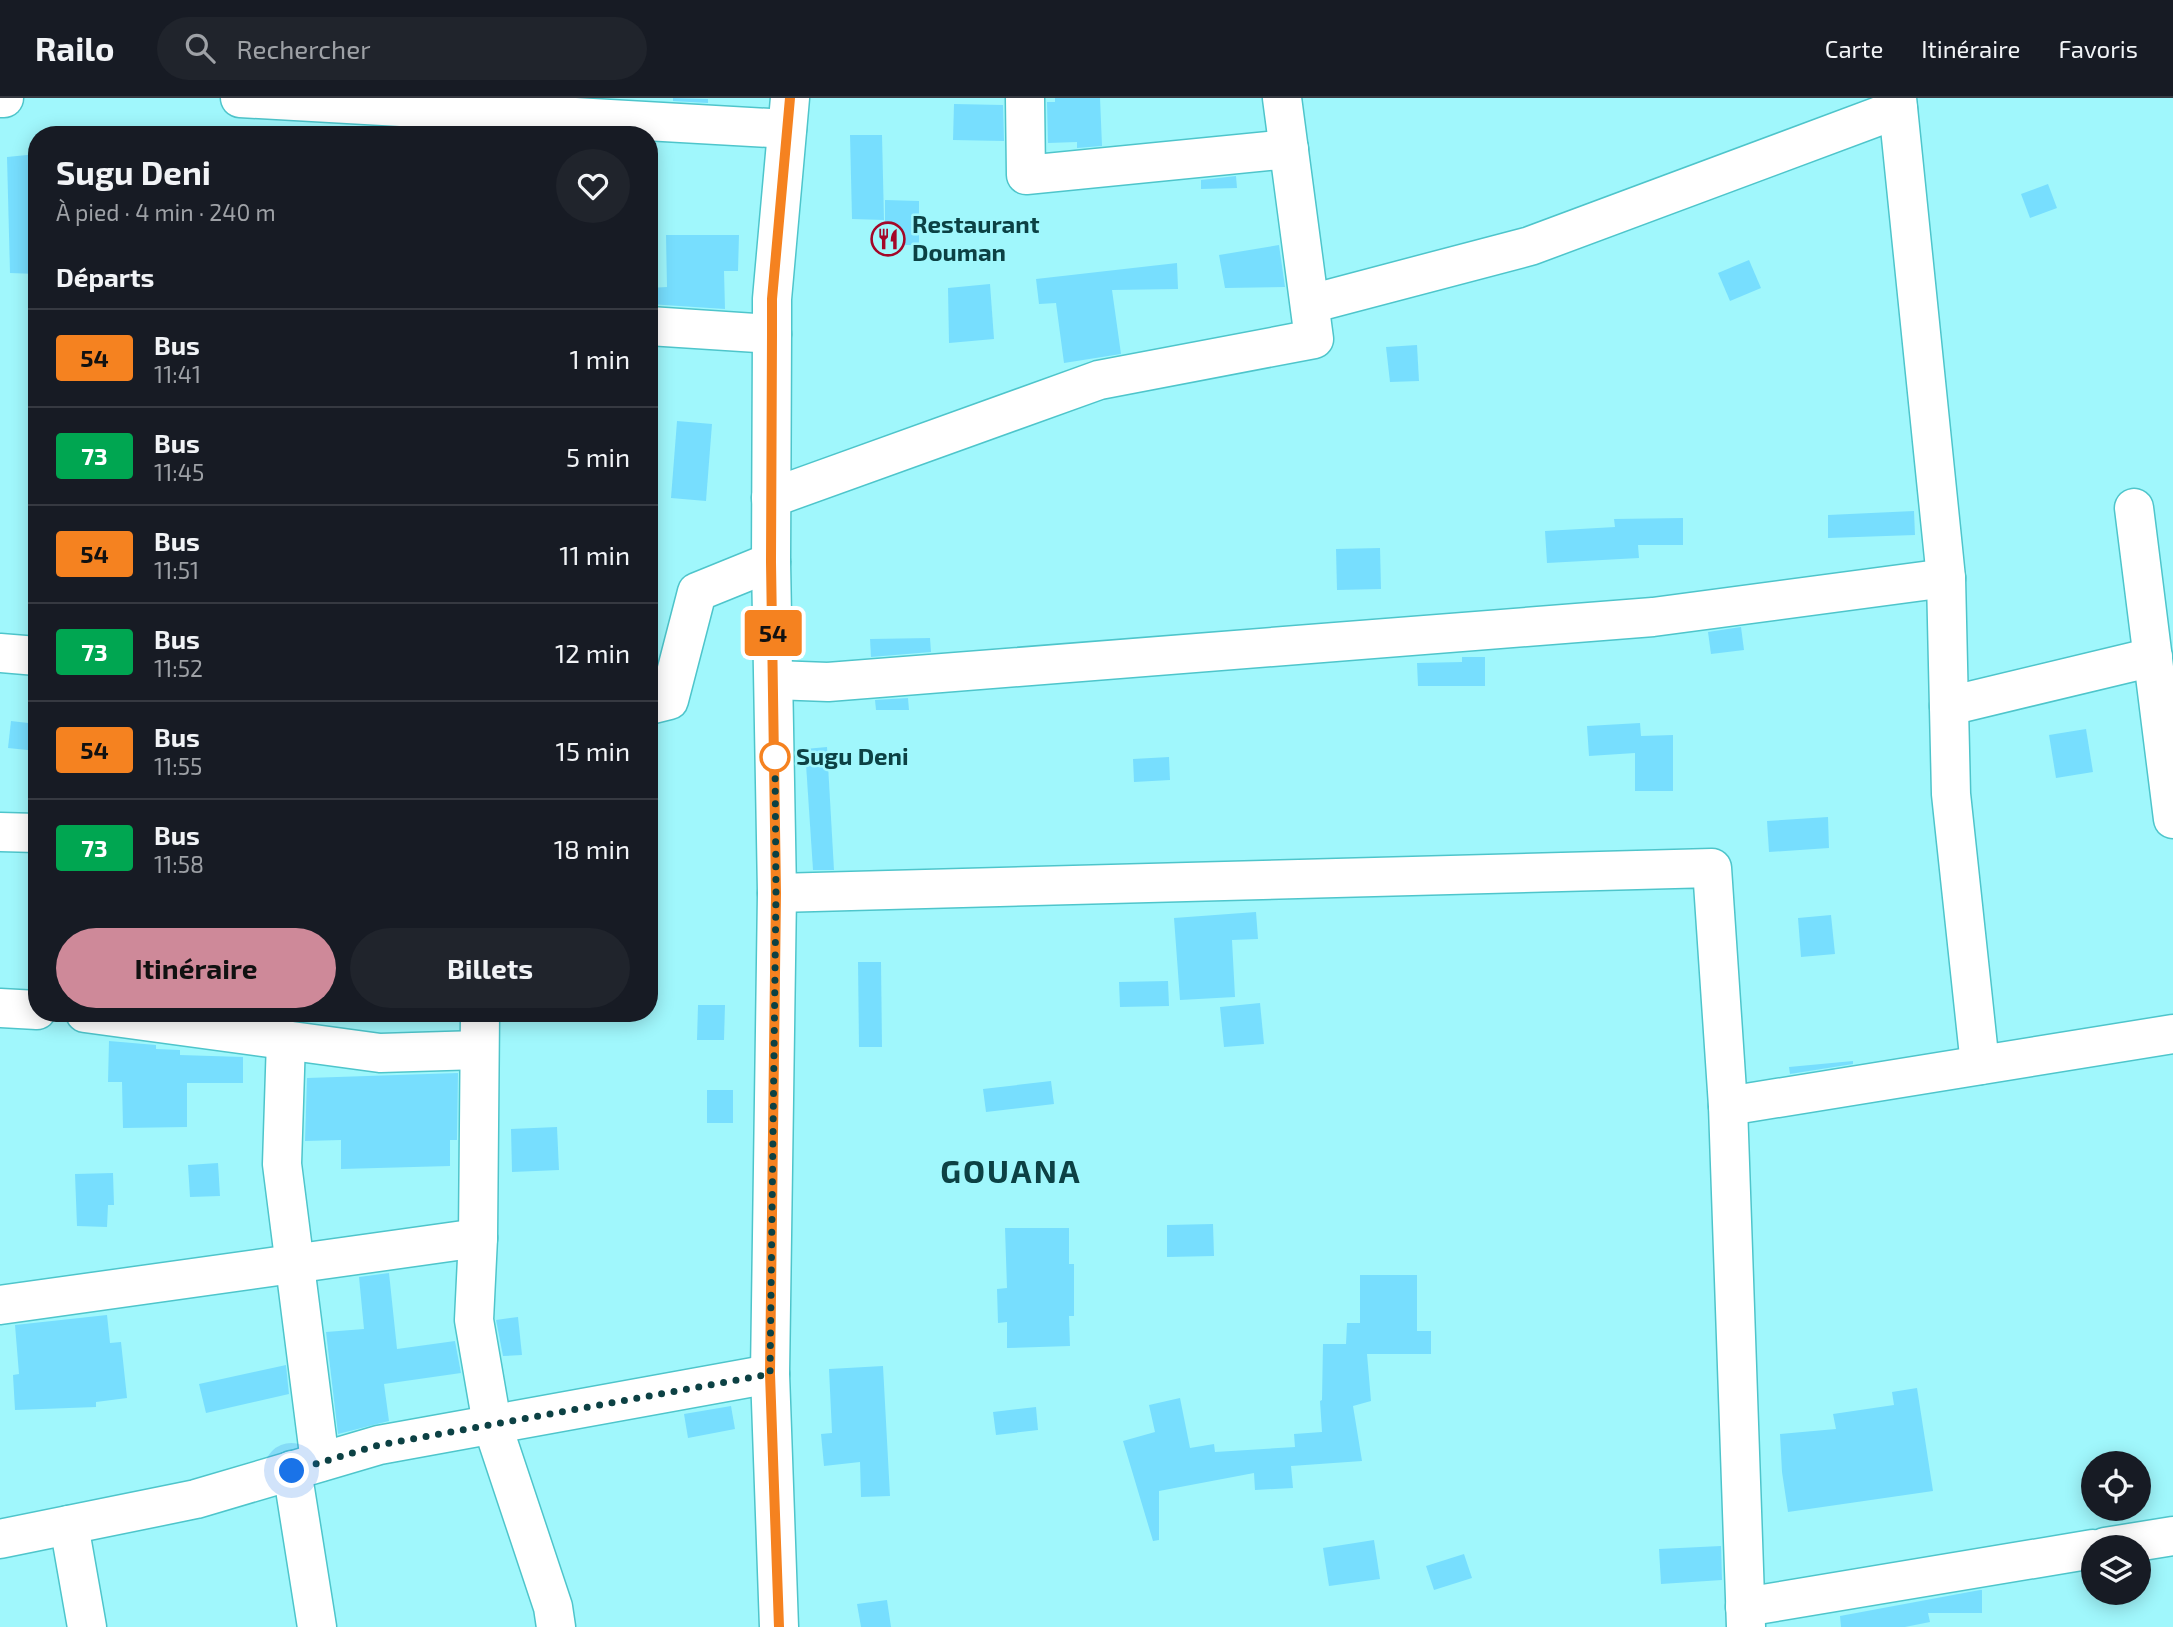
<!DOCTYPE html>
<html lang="fr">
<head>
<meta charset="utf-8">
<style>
	body { margin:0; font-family:"Exo 2",sans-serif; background:#20242c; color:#f1f3f6; height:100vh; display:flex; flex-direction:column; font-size:26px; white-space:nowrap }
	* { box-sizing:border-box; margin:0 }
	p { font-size:23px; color:#9ea1a6 }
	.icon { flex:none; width:38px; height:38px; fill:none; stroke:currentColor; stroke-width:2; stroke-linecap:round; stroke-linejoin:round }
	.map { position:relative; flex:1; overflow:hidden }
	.panel { position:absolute; left:28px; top:28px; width:630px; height:896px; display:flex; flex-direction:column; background:#171b24; border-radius:28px; box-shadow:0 4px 18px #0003 }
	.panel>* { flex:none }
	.badge { padding:0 14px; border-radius:5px; font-size:24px; line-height:46px }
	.buttons { position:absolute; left:2081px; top:1353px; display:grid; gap:14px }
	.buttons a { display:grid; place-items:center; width:70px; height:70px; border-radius:50%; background:#171b24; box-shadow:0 4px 18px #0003; font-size:35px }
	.you { position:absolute; width:35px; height:35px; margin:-18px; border:5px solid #fff; border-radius:50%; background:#1a73e8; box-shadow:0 0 0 10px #1a73e833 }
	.map>.badge { position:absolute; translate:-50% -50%; box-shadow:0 0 0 4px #fff }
	h2 { padding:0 28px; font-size:26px; line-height:63px }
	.round { display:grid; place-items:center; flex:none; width:74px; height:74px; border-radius:37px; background:#20242c }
	.head { display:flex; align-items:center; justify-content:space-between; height:119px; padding:0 28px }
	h1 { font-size:33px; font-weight:700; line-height:52px }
	.cta { display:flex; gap:14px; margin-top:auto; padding:14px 28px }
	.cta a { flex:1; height:80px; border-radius:42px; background:#ce8999; color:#111; font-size:28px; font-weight:700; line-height:80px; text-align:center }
	.cta a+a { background:#20242c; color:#f1f3f6 }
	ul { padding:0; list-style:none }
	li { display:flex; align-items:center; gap:21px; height:98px; padding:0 28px; border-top:2px solid #363941 }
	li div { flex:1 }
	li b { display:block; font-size:26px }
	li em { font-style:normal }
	li .badge { min-width:77px; font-weight:700; text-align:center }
	header { display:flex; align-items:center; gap:42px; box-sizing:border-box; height:98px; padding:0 35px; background:#171b24; border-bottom:2px solid #363941 }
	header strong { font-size:33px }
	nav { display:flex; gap:38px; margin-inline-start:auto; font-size:24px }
	.search { width:490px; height:63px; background:#20242c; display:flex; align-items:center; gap:18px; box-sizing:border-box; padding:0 24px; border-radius:38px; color:#9ea1a6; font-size:26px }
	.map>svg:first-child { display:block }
	.building { fill:#77defe }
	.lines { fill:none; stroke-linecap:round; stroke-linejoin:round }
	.minor-casing { stroke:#4ec5cb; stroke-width:41 }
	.minor { stroke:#fff; stroke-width:38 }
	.line-casing { stroke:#fff; stroke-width:16 }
	.line { stroke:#f58220; stroke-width:10 }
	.walk { stroke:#0c4144; stroke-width:7; stroke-dasharray:0 12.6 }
	.stop-dot { fill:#fff; stroke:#f58220; stroke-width:3.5 }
	.labels { text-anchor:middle; stroke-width:5; stroke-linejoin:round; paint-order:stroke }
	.poi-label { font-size:24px; font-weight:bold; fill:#0c4144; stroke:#a0f7fc; text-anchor:start }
	.stop-label { font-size:24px; font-weight:bold; fill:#0c4144; stroke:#a0f7fc; text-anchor:start }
	.district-label { font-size:32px; font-weight:bold; letter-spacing:2px; fill:#0c4144; stroke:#a0f7fc }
</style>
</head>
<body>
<header>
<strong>Railo</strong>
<div class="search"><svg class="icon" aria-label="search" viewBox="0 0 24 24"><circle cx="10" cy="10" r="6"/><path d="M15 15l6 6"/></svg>Rechercher</div>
<nav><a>Carte</a><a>Itinéraire</a><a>Favoris</a></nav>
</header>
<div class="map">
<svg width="2173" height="1529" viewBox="0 0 2173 1529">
	<rect width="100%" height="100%" fill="#a0f7fc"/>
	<g class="building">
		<path d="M 673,0 L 708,1 L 708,5 L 673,3 Z"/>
		<path d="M 1055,0 L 1100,0 L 1102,48 L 1077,50 L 1077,44 L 1048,45 L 1047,4 L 1055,4 Z"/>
		<path d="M 954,6 L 1003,7 L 1004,43 L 953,42 Z"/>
		<path d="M 850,37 L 882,37 L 884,122 L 852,121 Z"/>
		<path d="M 37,56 L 37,176 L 10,175 L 7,59 Z"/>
		<path d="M 1236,78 L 1237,90 L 1201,91 L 1201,82 Z"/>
		<path d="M 2048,86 L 2057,110 L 2030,120 L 2021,96 Z"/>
		<path d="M 885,102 L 919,103 L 919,147 L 885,147 Z"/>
		<path d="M 666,137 L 739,137 L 738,173 L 724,173 L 725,211 L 649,206 L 649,190 L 667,189 Z"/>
		<path d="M 1279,147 L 1285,189 L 1225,190 L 1219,157 Z"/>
		<path d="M 1749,162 L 1761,190 L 1730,203 L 1718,175 Z"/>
		<path d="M 1177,165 L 1178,191 L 1112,192 L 1121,256 L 1064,265 L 1056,205 L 1039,206 L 1036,181 Z"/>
		<path d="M 990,186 L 994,241 L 949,245 L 948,190 Z"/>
		<path d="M 1417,247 L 1419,283 L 1390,284 L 1386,249 Z"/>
		<path d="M 677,323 L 712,326 L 706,403 L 671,400 Z"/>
		<path d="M 1914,413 L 1915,437 L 1828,440 L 1828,417 Z"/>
		<path d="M 1683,420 L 1683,447 L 1638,447 L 1639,460 L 1547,465 L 1545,433 L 1615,429 L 1614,421 Z"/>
		<path d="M 1380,450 L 1381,491 L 1337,492 L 1336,451 Z"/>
		<path d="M 1741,529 L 1744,552 L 1711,556 L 1708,534 Z"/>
		<path d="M 930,540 L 931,554 L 871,559 L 870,541 Z"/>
		<path d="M 1462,559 L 1485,559 L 1485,588 L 1418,588 L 1417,565 L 1462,564 Z"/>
		<path d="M 908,600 L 909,612 L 876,612 L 875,602 Z"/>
		<path d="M 11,623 L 37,626 L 37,653 L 8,650 Z"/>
		<path d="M 1640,625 L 1641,638 L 1673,637 L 1673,693 L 1635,693 L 1635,655 L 1589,658 L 1587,628 Z"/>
		<path d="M 2086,631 L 2093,674 L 2056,680 L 2049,637 Z"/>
		<path d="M 827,649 L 834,772 L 813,772 L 805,651 Z"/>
		<path d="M 1169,659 L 1170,682 L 1134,684 L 1133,661 Z"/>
		<path d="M 1828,719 L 1829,750 L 1769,754 L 1767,723 Z"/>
		<path d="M 1256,814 L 1258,841 L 1232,842 L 1235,899 L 1180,902 L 1174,820 Z"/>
		<path d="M 1831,817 L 1835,856 L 1801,859 L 1798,820 Z"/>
		<path d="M 858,864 L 881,864 L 882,949 L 859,949 Z"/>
		<path d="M 1168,883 L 1169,908 L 1120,909 L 1119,884 Z"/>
		<path d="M 1260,905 L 1264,946 L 1224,949 L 1220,909 Z"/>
		<path d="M 698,907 L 725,907 L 724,942 L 697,942 Z"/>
		<path d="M 109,943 L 156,947 L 156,951 L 180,952 L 180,957 L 243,959 L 243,985 L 187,985 L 187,1029 L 123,1030 L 122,984 L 108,984 Z"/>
		<path d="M 1853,963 L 1853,966 L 1790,976 L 1789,969 Z"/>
		<path d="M 458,975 L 457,1042 L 450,1042 L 450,1068 L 341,1071 L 341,1042 L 305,1043 L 307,980 Z"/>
		<path d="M 1051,983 L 1054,1006 L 986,1014 L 983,991 Z"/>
		<rect x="707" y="992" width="26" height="33"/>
		<path d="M 557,1029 L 559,1072 L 512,1074 L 511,1031 Z"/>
		<path d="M 218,1065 L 220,1098 L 190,1099 L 188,1067 Z"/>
		<path d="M 113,1075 L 114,1107 L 108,1107 L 107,1129 L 77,1128 L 75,1076 Z"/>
		<path d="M 1213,1126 L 1214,1158 L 1167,1159 L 1167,1127 Z"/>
		<path d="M 1005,1130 L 1069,1130 L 1069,1166 L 1074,1166 L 1074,1218 L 1069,1218 L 1070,1248 L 1007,1250 L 1007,1224 L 998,1225 L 997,1191 L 1007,1190 Z"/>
		<path d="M 389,1175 L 397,1251 L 455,1243 L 461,1275 L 384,1286 L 389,1323 L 338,1336 L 326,1234 L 364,1231 L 359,1179 Z"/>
		<path d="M 1360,1177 L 1417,1177 L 1417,1233 L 1431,1233 L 1431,1256 L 1367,1256 L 1371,1303 L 1353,1308 L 1362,1363 L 1291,1368 L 1293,1390 L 1255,1392 L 1254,1375 L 1159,1393 L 1159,1442 L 1153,1443 L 1123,1343 L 1155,1334 L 1149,1307 L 1180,1300 L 1190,1350 L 1214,1346 L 1215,1354 L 1295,1349 L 1294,1336 L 1322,1334 L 1320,1303 L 1322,1302 L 1323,1246 L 1346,1246 L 1347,1225 L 1360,1225 Z"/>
		<path d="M 107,1217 L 110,1245 L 121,1244 L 127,1300 L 96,1304 L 96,1309 L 15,1312 L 13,1277 L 19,1276 L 15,1227 Z"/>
		<path d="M 518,1219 L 522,1257 L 503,1258 L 496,1222 Z"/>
		<path d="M 286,1267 L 289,1296 L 206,1315 L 199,1286 Z"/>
		<path d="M 883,1268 L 890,1398 L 861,1399 L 860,1364 L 824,1368 L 821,1336 L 832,1335 L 829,1271 Z"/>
		<path d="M 1917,1290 L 1933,1393 L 1788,1414 L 1782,1374 L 1780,1336 L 1836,1331 L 1833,1316 L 1894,1307 L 1892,1294 Z"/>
		<path d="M 731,1308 L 735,1331 L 688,1340 L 684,1316 Z"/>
		<path d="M 1036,1309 L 1038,1332 L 996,1337 L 993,1314 Z"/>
		<path d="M 1374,1442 L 1380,1481 L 1329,1488 L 1323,1450 Z"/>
		<path d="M 1721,1448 L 1722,1482 L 1661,1486 L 1659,1451 Z"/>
		<path d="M 1464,1456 L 1472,1480 L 1434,1492 L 1426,1468 Z"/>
		<path d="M 1980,1492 L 1982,1492 L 1982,1515 L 1928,1515 L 1930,1524 L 1905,1529 L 1841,1529 L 1840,1518 Z"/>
		<path d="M 887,1502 L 891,1529 L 861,1529 L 857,1506 Z"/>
	</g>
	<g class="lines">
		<defs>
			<g id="minor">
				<path d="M 0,0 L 4,0"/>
				<path d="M 240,0 L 787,31"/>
				<path d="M 1025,0 L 1026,77 L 1289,51"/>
				<path d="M 1897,0 L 1946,480 L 1951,696 L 1980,967"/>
				<path d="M 1310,206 L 1530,148 L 1898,11"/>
				<path d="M 649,228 L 772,236"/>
				<path d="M 771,400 L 1099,282 L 1314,241 L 1282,0"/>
				<path d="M 2134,410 L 2173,721"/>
				<path d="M 0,555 L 37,558"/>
				<path d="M 774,582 L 828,584 L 1653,519 L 1946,480"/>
				<path d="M 649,607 L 669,602 L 697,494 L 771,464"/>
				<path d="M 1949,608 L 2153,559"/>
				<path d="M 0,734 L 37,735"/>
				<path d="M 777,795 L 1712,770 L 1728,1008 L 1746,1529"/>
				<path d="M 0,910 L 37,912"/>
				<path d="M 85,915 L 380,955 L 479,952"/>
				<path d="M 480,915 L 478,1140 L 474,1222 L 492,1326 L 553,1509 L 556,1529"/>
				<path d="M 286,942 L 282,1066 L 320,1364"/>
				<path d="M 1728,1008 L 2173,936"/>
				<path d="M 0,1207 L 478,1140"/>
				<path d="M 292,1372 L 317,1529"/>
				<path d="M 69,1427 L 87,1529"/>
				<path d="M 0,1441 L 196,1401 L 379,1347 L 770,1276"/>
				<path d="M 2105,1449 L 2173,1438"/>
				<path d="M 1745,1509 L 2093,1451"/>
				<path d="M 779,1529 L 770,1276 L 777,795 L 771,464 L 772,236 L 772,201 L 790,0"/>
			</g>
		</defs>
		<use href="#minor" class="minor-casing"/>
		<use href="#minor" class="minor"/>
	</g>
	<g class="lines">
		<defs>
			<path id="line" d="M 779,1529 L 770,1276 L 776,795 L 771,464 L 772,236 L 772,201 L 790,0"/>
		</defs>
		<use href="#line" class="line-casing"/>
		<use href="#line" class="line"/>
		<path class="walk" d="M 292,1373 L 379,1347 L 770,1276 L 776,795 L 775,659"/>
	</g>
	<defs>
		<symbol id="restaurant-ring" viewBox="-11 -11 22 22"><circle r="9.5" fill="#a0f7fc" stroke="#a40728" stroke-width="1.5"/><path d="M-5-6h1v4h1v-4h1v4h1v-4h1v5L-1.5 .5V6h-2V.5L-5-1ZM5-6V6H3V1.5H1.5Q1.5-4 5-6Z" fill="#a40728"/></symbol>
	</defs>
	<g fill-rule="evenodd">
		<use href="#restaurant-ring" x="869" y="122" width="38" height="38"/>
	</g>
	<circle class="stop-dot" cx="775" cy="659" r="14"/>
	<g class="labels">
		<g class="poi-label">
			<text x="912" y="135">Restaurant<tspan x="912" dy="28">Douman</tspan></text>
		</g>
		<g class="stop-label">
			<text x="796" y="667">Sugu Deni</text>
		</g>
		<g class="district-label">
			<text x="1011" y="1085">GOUANA</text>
		</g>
	</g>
</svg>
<div class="buttons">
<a><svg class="icon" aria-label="locate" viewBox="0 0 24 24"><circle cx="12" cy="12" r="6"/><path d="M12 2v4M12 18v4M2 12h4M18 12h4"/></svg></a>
<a><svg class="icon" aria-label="layers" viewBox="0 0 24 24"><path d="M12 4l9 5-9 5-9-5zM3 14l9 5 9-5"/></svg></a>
</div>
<div class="you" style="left:292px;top:1373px"></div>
<b class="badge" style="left:773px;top:535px;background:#f58220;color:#111">54</b>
<section class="panel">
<div class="head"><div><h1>Sugu Deni</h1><p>À pied · 4 min · 240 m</p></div><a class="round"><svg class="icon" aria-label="heart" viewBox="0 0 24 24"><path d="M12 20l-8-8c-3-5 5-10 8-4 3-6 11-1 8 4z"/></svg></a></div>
<h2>Départs</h2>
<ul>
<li><span class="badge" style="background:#f58220;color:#111">54</span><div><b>Bus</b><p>11:41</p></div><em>1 min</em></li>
<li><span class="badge" style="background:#00a651;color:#fff">73</span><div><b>Bus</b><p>11:45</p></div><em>5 min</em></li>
<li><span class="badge" style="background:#f58220;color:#111">54</span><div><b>Bus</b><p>11:51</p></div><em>11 min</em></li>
<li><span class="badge" style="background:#00a651;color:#fff">73</span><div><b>Bus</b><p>11:52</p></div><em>12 min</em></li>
<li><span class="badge" style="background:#f58220;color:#111">54</span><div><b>Bus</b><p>11:55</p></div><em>15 min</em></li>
<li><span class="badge" style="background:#00a651;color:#fff">73</span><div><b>Bus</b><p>11:58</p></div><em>18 min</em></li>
</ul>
<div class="cta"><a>Itinéraire</a><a>Billets</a></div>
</section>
</div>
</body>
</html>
